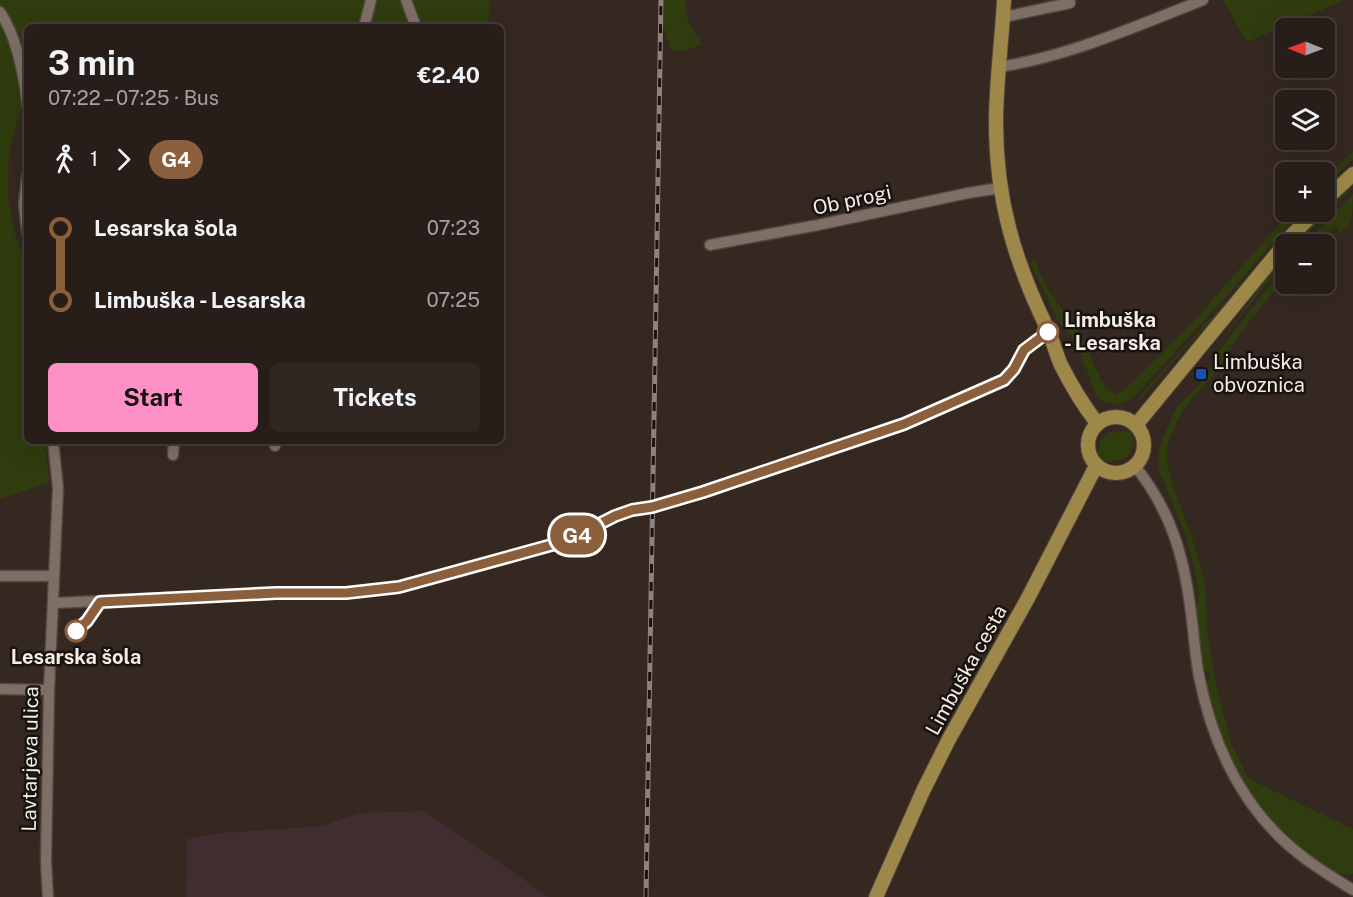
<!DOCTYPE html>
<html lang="en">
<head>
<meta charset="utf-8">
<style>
	body { margin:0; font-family:"Public Sans",sans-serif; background:#302722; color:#f1f3f6; height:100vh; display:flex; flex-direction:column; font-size:22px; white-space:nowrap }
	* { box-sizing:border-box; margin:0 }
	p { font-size:20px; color:#a5a2a2 }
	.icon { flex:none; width:33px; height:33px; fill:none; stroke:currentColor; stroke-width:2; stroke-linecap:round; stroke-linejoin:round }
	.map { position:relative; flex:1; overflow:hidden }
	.panel { position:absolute; left:24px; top:24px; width:480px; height:420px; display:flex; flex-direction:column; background:#281e19; border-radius:9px; box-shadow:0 6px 24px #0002,0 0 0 2px #443c38 }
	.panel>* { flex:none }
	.badge { padding:0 12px; border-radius:20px; font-size:21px; line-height:39px }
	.needle { width:39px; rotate:271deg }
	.fabs { position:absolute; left:1275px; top:18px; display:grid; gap:12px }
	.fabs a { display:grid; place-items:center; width:60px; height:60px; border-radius:9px; background:#281e19; box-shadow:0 6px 24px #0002,0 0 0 2px #443c38; font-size:30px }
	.map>.badge { position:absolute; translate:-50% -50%; box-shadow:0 0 0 3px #fff }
	.legs { display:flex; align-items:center; gap:9px; height:66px; padding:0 24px; font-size:20px }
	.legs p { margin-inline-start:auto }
	.head { display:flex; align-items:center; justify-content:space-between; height:102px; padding:0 24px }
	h1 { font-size:33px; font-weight:700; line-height:45px }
	.primary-button { display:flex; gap:12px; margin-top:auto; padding:12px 24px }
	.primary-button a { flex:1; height:69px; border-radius:9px; background:#fc8fc3; color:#111; font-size:24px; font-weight:700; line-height:69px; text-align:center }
	.primary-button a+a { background:#302722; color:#f1f3f6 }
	ul { padding:0 24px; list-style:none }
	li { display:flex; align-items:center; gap:21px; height:72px; font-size:22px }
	li i { display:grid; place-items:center; width:9px; height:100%; margin:0 8px; background:currentColor }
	li i::after { content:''; width:15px; height:15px; margin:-8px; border:4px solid; border-radius:50%; background:#281e19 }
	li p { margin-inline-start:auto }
	li:first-child i { background:linear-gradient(#0000 50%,currentColor 0) }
	li:last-child i { background:linear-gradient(currentColor 50%,#0000 0) }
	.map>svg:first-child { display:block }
	.industrial { fill:#412d2f }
	.green { fill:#2f3c0e }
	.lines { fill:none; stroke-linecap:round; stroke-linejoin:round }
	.minor-casing { stroke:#50463f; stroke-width:13 }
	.major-casing { stroke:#50463f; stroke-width:16 }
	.minor { stroke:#7e6f66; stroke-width:10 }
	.major { stroke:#9d8849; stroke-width:14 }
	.rail-casing { stroke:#8d827c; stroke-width:5 }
	.rail { stroke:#18130f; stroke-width:3; stroke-dasharray:9; stroke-linecap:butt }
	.line-1-casing { stroke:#fff; stroke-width:14 }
	.line-1 { stroke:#8b5e3c; stroke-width:9 }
	.stop-1-dot { fill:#fff; stroke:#8b5e3c; stroke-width:3 }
	.transit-dot { fill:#1a4fb4; stroke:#18130f; stroke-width:2 }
	.labels { text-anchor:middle; stroke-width:5; stroke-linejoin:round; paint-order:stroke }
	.street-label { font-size:20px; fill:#f5ece7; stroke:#18130f }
	.stop-label { font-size:20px; font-weight:bold; fill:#f5ece7; stroke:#18130f; text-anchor:start }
	.poi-label { font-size:20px; fill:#f5ece7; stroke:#18130f; text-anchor:start }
</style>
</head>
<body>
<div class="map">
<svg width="1353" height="897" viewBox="0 0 1353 897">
	<rect width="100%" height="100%" fill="#352821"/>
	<path class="industrial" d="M 424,811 L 549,897 L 186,897 L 187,839 L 221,833 L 323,826 L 359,813 Z"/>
	<g class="green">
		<path d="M 0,0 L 490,0 L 488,27 L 27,27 L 27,110 L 21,110 L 9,152 L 8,196 L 15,235 L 27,267 L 27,441 L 45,441 L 49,482 L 0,499 Z"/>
		<path d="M 664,0 L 686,0 C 684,18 692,29 702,44 L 688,50 L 671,51 L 663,26 Z"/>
		<path d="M 1223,0 L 1345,0 L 1247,42 Z"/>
		<path d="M 1353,151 L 1353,159 L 1325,186 L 1325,177 Z"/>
		<path d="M 1353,182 L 1353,186 L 1298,244 L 1294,244 Z"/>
		<path d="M 1353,194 C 1353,211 1353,225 1340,234 L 1336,227 L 1324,234 L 1314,244 L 1305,244 Z"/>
		<path d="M 1290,212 L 1300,212 L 1223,300 L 1132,398 C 1121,406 1108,406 1097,397 L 1076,342 L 1059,322 L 1030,263 L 1036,261 C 1040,285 1071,318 1083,340 C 1093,358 1097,384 1116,395 L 1131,384 L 1192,323 Z"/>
		<path d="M 1294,225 L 1228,306 L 1190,343 L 1140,400 L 1138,398 L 1226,302 Z"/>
		<path d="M 1285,254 L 1285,259 L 1210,356 L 1275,266 Z"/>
		<path d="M 1285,266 L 1285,278 L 1241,332 L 1214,374 L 1182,411 L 1168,442 L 1167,461 L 1172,484 L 1190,531 L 1205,582 L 1208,637 L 1217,690 L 1231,742 L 1242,766 L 1249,779 L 1353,829 L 1353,874 C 1338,878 1323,865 1312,856 C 1252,811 1222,754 1206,682 L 1211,678 L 1209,672 L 1204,669 L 1196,608 L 1199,595 L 1195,571 L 1186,536 L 1159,470 L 1158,460 L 1161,442 L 1176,408 L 1208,375 L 1216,355 Z"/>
		<path d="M 1130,430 C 1136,440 1135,454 1123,459 C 1116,461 1110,460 1103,463 L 1098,453 L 1100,440 L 1109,433 Z"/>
	</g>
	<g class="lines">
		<defs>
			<g id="minor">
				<path d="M 406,0 L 416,27"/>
				<path d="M 0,12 C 16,35 24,75 27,103"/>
				<path d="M 1004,17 L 1070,3"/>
				<path d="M 364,27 L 371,0"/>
				<path d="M 999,67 C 1070,56 1136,26 1203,0"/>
				<path d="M 27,177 L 24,205 L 27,231"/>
				<path d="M 710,245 L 818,225 L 968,193 L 1000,188"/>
				<path d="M 275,446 L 275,441"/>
				<path d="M 173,455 L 174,441"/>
				<path d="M 1135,466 C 1171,511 1184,556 1191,613 C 1194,634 1195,655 1199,676 C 1211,737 1237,797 1283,840 C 1304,860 1329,875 1353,890"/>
				<path d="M 0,576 L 54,576"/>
				<path d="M 54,603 L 276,593 L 346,593 L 399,587 L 565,541 L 615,516 L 632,510 L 653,507 L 703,492 L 904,424 L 1004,380 L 1014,369 L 1025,350 L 1048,332"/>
				<path d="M 0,689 L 49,690"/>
				<path d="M 48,897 L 46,862 L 49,690 L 58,488 L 53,441"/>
			</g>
			<g id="major">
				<path d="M 1004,0 C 1002,41 996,82 996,123 C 996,201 1015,262 1048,330 C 1053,341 1056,354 1061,365 C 1071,385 1083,405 1097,423"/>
				<path d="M 1324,201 L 1353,174"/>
				<circle cx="1116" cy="445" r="28"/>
				<path d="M 1136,425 L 1293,234 L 1315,212"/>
				<path d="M 876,897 L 923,791 L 949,739 L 1028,598 L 1096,466"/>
			</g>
		</defs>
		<use href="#minor" class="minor-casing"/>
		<use href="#major" class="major-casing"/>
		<use href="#minor" class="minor"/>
		<use href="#major" class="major"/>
		<defs>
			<path id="rail" d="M 646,897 L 661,0"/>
		</defs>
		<use href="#rail" class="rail-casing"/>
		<use href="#rail" class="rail"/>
	</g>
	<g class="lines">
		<defs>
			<path id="line-1" d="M 76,631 L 87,621 L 100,602 L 276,593 L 346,593 L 399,587 L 566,541 L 615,516 L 632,510 L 652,507 L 703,492 L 904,424 L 1004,380 L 1014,369 L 1024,350 L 1048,332"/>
		</defs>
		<use href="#line-1" class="line-1-casing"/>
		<use href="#line-1" class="line-1"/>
	</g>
	<g class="stop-1-dot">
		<circle cx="1048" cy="332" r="10"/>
		<circle cx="76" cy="631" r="10"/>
	</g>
	<rect class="transit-dot" x="1195" y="368" width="12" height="12" rx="3"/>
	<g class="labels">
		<g class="street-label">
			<text transform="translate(852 200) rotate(-12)" y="7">Ob progi</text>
			<text transform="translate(966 670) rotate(-61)" y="7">Limbuška cesta</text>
			<text transform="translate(30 759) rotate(-89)" y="7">Lavtarjeva ulica</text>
		</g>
		<g class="stop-label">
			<text x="1064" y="327">Limbuška<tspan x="1064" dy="23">- Lesarska</tspan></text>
			<text x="76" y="664" text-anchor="middle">Lesarska šola</text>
		</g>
		<g class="poi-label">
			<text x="1213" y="369">Limbuška<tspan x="1213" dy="23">obvoznica</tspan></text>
		</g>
	</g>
</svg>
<div class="fabs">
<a><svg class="needle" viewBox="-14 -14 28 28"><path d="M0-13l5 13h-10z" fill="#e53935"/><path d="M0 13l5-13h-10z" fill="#a5a2a2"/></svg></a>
<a><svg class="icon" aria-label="layers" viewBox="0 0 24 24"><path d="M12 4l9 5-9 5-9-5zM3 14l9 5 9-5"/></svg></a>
<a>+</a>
<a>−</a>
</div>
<b class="badge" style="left:577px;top:535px;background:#8b5e3c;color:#fff">G4</b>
<section class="panel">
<div class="head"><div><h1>3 min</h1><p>07:22 – 07:25 · Bus</p></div><b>€2.40</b></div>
<div class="legs"><svg class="icon" aria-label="walk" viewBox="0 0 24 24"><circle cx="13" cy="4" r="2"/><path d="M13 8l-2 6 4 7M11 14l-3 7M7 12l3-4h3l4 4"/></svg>1<svg class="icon" aria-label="forward" viewBox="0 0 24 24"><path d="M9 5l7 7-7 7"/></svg><b class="badge" style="background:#8b5e3c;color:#fff">G4</b></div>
<ul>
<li><i style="color:#8b5e3c"></i><b>Lesarska šola</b><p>07:23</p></li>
<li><i style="color:#8b5e3c"></i><b>Limbuška - Lesarska</b><p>07:25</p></li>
</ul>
<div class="primary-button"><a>Start</a><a>Tickets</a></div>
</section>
</div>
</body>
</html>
